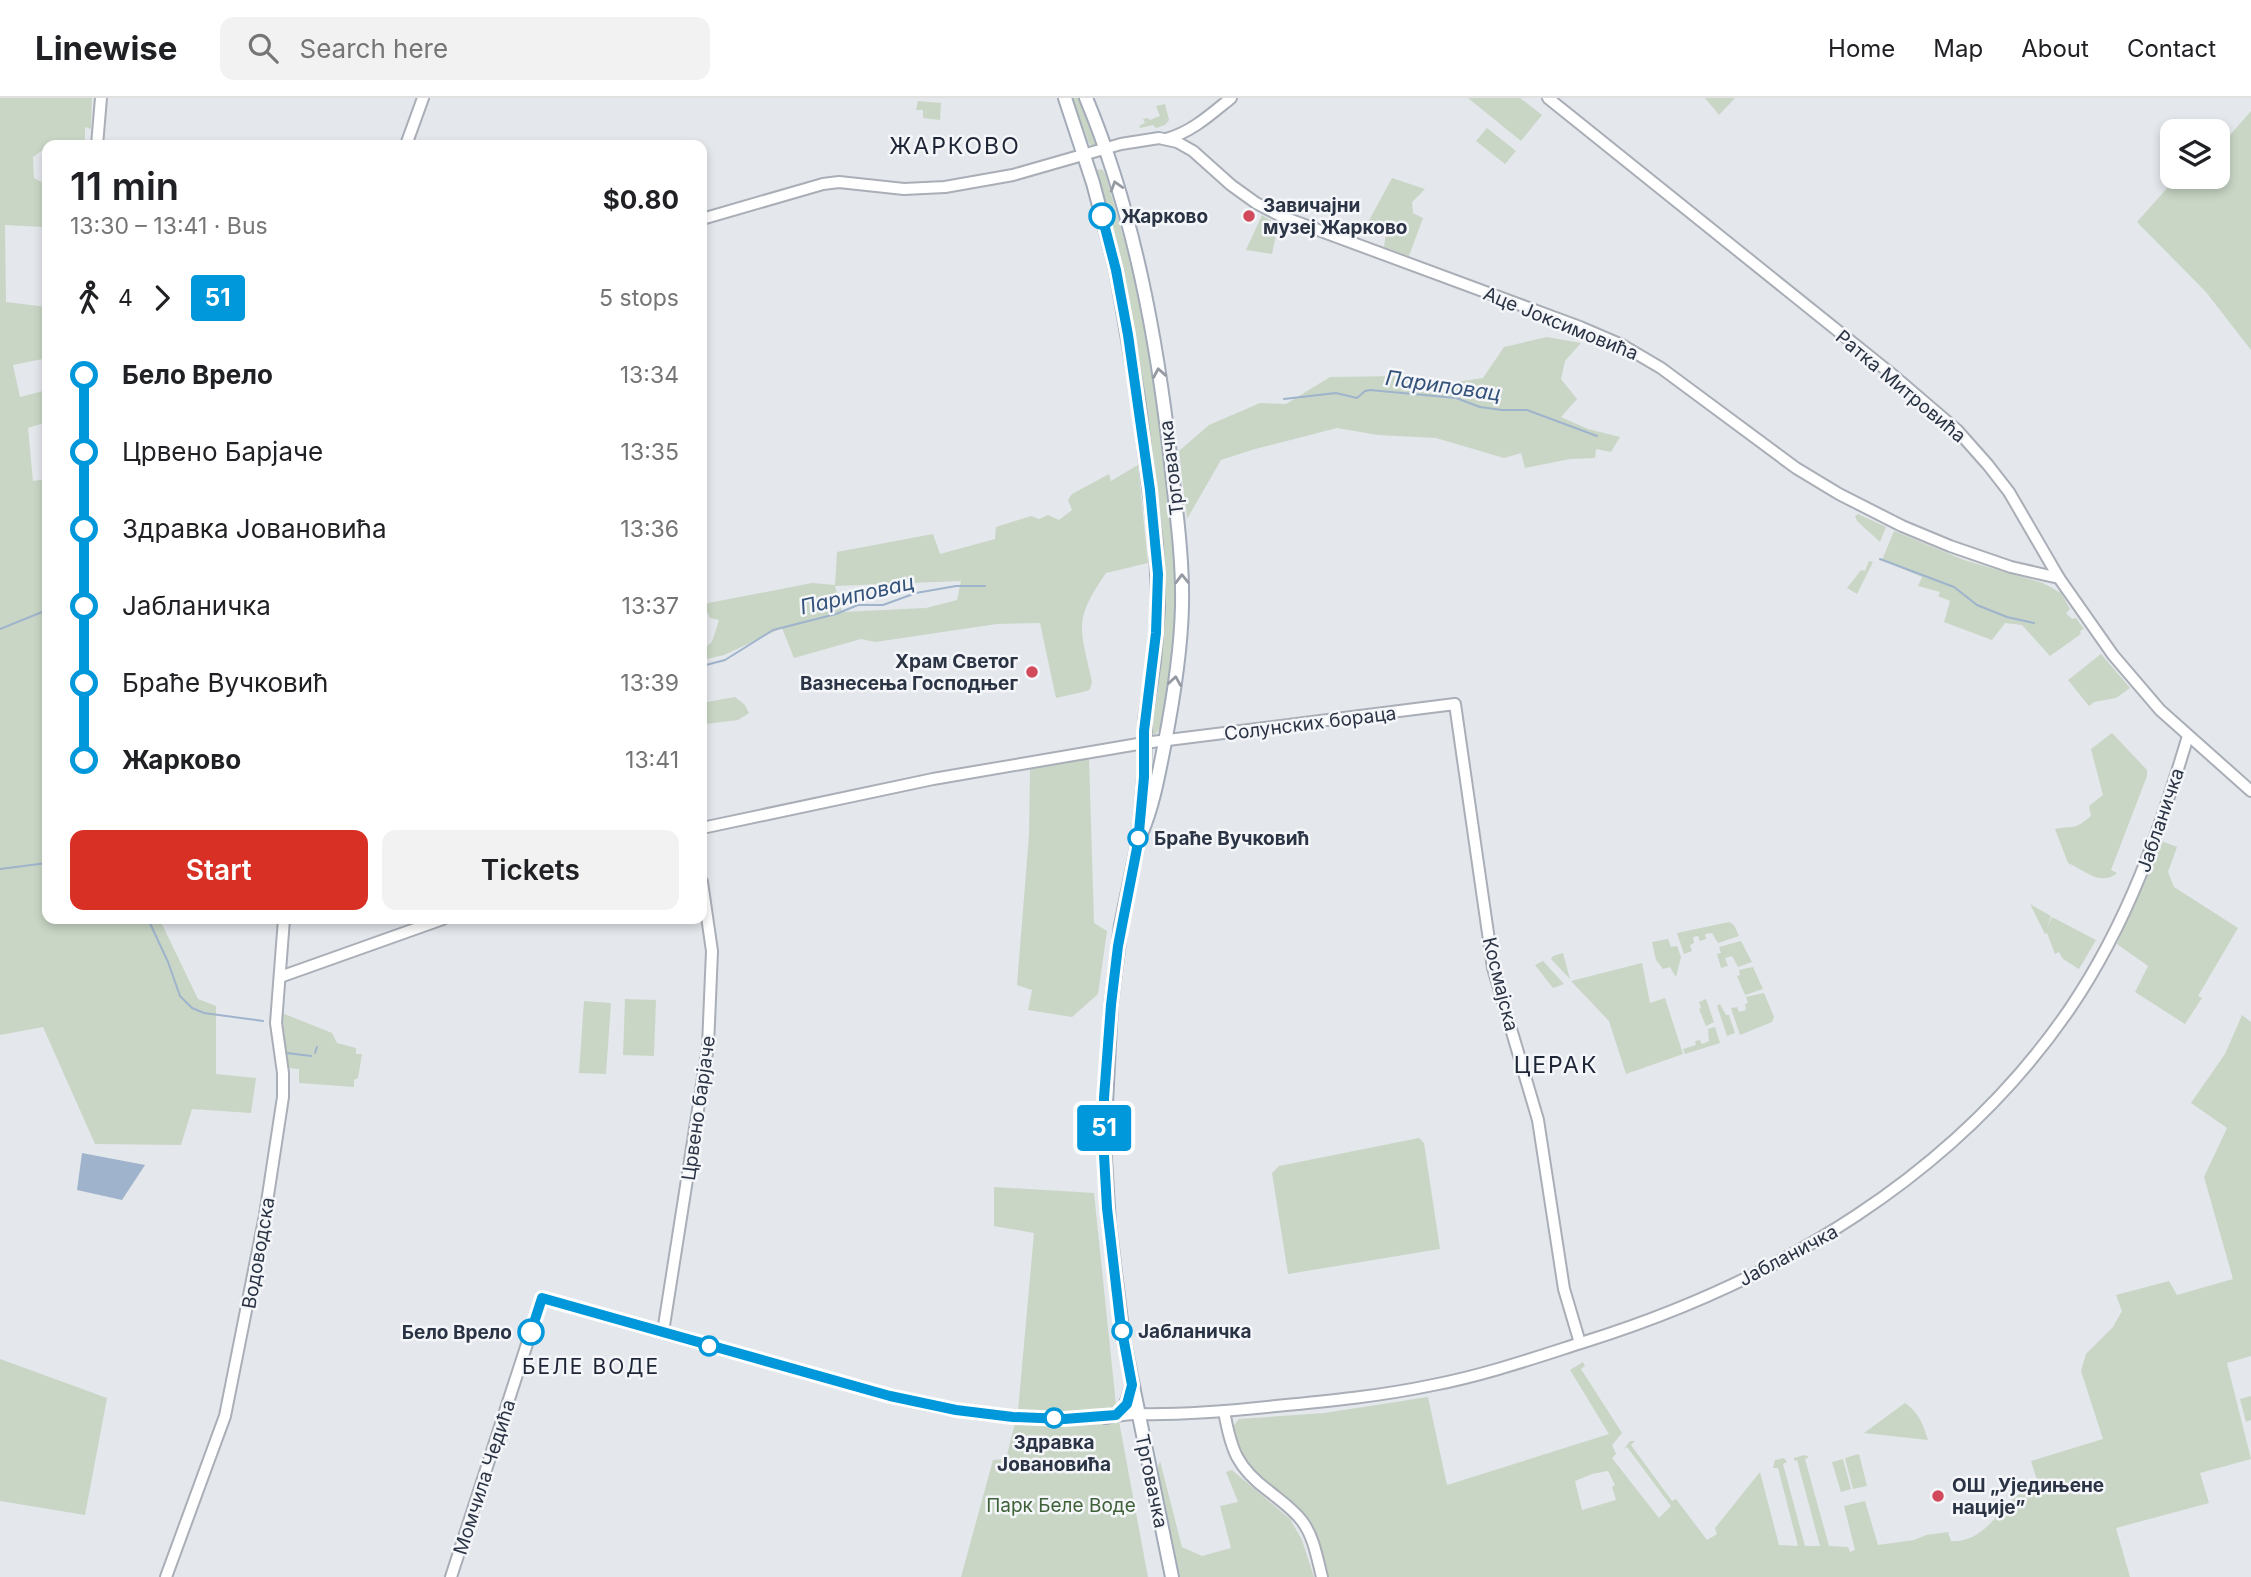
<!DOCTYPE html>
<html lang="en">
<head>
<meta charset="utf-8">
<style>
	body { margin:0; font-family:Inter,sans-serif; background:#f2f2f2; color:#202124; height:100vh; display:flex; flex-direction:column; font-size:26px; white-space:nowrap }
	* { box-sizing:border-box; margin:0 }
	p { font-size:23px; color:#757577 }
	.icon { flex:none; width:38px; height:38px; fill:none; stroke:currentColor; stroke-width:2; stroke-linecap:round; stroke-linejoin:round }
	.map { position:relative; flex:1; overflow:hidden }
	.details { position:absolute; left:42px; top:42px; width:665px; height:784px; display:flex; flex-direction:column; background:#fff; border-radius:14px; box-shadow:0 4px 10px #0003 }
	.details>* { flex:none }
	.badge { padding:0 14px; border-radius:5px; font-size:24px; line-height:46px }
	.controls { position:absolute; left:2160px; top:21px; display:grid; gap:14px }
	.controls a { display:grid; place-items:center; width:70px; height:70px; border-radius:14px; background:#fff; box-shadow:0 4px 10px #0003; font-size:35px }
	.map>.badge { position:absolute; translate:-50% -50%; box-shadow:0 0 0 4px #fff }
	.legs { display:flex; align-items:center; gap:10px; height:77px; padding:0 28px; font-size:23px }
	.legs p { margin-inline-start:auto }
	.summary { display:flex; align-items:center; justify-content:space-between; height:119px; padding:0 28px }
	h1 { font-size:38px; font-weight:600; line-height:52px }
	.button { display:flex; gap:14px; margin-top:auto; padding:14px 28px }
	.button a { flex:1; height:80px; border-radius:14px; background:#d93025; color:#fff; font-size:28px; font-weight:600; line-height:80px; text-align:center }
	.button a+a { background:#f2f2f2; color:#202124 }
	ul { padding:0 28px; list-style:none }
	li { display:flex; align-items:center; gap:24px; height:77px; font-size:26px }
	li i { display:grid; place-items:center; width:10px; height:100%; margin:0 9px; background:currentColor }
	li i::after { content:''; width:18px; height:18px; margin:-9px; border:5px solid; border-radius:50%; background:#fff }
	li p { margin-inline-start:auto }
	li:first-child i { background:linear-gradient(#0000 50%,currentColor 0) }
	li:last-child i { background:linear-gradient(currentColor 50%,#0000 0) }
	header { display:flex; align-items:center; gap:42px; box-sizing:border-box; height:98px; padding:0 35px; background:#fff; border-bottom:2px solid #e0e0e0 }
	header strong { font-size:33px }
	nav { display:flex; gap:38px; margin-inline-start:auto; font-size:24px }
	.search { width:490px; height:63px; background:#f2f2f2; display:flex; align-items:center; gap:18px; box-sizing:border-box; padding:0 24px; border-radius:14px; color:#757577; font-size:26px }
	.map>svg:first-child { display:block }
	.green { fill:#c9d6c5; fill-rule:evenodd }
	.water { fill:#9fb4cc }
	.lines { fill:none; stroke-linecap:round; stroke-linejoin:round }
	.stream { stroke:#9fb4cc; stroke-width:2 }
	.secondary-casing { stroke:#a9aeb7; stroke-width:14 }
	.primary-casing { stroke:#a3abb8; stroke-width:16 }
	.secondary { stroke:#fff; stroke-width:10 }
	.primary { stroke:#fff; stroke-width:12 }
	.oneway { stroke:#959aa2 }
	.line-1-casing { stroke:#fff; stroke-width:16 }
	.line-1 { stroke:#0098da; stroke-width:10 }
	.stop-1-dot { fill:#fff; stroke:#0098da; stroke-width:3.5 }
	.poi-dot { fill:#d1495b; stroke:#f4f6f9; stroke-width:2.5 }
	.labels { text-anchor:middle; stroke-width:5; stroke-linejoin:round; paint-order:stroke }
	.poi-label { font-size:19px; font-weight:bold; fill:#2b3445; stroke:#f4f6f9; text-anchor:start }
	.stop-label { font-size:19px; font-weight:bold; fill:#2b3445; stroke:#f4f6f9; text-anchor:start }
	.street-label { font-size:19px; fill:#2b3445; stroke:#f4f6f9 }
	.park-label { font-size:19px; fill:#3f6138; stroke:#f4f6f9 }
	.water-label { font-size:21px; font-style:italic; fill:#34527a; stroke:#f4f6f9 }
	.neighbourhood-label { font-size:21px; letter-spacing:2px; fill:#1d2536; stroke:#f4f6f9 }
	.quarter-label { font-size:23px; letter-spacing:2px; fill:#1d2536; stroke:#f4f6f9 }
</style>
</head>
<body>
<header>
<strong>Linewise</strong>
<div class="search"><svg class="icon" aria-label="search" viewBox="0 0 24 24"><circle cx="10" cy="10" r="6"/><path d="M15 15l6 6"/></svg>Search here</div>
<nav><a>Home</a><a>Map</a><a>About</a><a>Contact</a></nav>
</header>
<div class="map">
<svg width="2251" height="1479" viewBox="0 0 2251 1479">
	<rect width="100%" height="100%" fill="#e4e7ec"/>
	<g class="green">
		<path d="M 0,0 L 92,0 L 91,31 L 85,29 L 85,47 L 47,47 L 47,51 L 44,51 L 33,59 L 34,80 L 47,87 L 47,131 L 44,129 L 5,127 L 6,204 L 47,209 L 47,260 L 13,267 L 20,299 L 47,292 L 47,324 L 28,330 L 33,383 L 47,381 L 47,821 L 162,821 L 160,822 L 198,901 L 216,908 L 216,976 L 256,980 L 251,1015 L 192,1011 L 181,1047 L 95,1046 L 43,929 L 0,937 Z"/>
		<path d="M 1072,0 L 1081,0 L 1095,39 L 1096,45 L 1093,48 L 1089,46 Z"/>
		<path d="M 1468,0 L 1520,0 L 1542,17 L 1521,43 Z"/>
		<path d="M 1705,0 L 1735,0 L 1719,17 Z"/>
		<path d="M 918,3 L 941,5 L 940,22 L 923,20 L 923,12 L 916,12 Z"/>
		<path d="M 1165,6 L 1169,22 L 1165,27 L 1156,30 L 1153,27 L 1140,30 L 1139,28 L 1145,25 L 1143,21 L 1148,20 L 1150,22 L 1160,18 L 1156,8 Z"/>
		<path d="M 2251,13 L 2251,252 L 2206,194 L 2137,124 L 2177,79 L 2217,79 L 2217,52 Z"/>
		<path d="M 1487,30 L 1516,53 L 1505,66 L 1476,43 Z"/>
		<path d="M 1098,71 L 1103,72 L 1106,78 L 1133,173 L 1151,255 L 1175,442 L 1177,534 L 1163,627 L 1155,637 L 1150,633 L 1150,628 C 1161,576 1162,524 1162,472 L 1095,77 Z"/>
		<path d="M 1392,80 L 1425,91 L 1412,104 L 1413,115 L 1423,120 L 1409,158 L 1384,149 L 1386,135 L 1366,128 Z"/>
		<path d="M 1262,117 L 1278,127 L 1272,156 L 1246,152 Z"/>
		<path d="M 1547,239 L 1581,245 L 1565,263 L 1561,281 L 1577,301 L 1561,319 L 1588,331 L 1620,339 L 1611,354 L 1596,351 L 1595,360 L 1570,361 L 1525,370 L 1521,355 L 1504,360 L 1436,340 L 1378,337 L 1337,330 L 1255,351 L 1221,362 L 1187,421 L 1179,353 L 1209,327 L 1260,305 L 1286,306 L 1330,279 L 1403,278 L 1436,287 L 1483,280 L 1504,249 Z"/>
		<path d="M 1138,367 L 1148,465 L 1106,475 C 1073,523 1080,529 1092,584 L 1090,591 L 1087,593 L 1056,600 L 1040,525 L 997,526 L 875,544 L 861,541 L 794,560 L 782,530 L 724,557 L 702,562 L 702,552 L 712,544 L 719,522 L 710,520 L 703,506 L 812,485 L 835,487 L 837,454 L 933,436 L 940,456 L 995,441 L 996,429 L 1031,418 L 1039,421 L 1048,417 L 1059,422 L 1072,412 L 1068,402 L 1072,396 L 1109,376 L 1111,383 ZM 961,483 L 957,502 L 926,510 L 842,514 L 835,488 Z"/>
		<path d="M 1858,416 L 1886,429 L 1880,444 L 1857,423 L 1855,418 Z"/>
		<path d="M 1894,433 L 1964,462 L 2043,485 L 2061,495 L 2070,511 L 2066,515 L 2072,521 L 2076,520 L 2084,531 L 2080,533 L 2081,536 L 2050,558 L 2022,527 L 2005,525 L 1992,542 L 1944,524 L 1950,503 L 1938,498 L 1940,494 L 1918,488 L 1922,479 L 1882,462 Z"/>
		<path d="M 1869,463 L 1873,464 L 1857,496 L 1847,490 L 1861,472 L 1865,473 Z"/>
		<path d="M 2101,556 L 2130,590 L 2116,600 L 2094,604 L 2089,608 L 2068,582 Z"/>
		<path d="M 735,599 L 745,607 L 749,615 L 738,622 L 706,626 L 702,621 L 702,605 Z"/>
		<path d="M 2112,635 L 2147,672 L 2147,678 L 2111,772 L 2117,775 C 2101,789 2084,772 2068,765 L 2055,731 C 2075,727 2073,733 2091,718 L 2089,708 L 2103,697 L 2091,651 Z"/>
		<path d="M 1089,660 L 1094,825 L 1107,833 L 1098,896 L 1072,919 L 1028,912 L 1032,892 L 1017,887 L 1029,737 L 1030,670 Z"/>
		<path d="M 2161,743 L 2177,749 L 2168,774 L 2174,789 L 2238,830 L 2198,898 L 2202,900 L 2185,926 L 2135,894 L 2148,868 L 2117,846 Z"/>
		<path d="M 2030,806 L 2051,818 L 2047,830 L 2052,819 L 2096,842 L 2079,871 L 2063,861 L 2059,854 L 2055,856 L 2047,835 L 2045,836 Z"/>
		<path d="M 1729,824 L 1734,827 L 1739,838 L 1718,845 L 1712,835 L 1705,836 L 1706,841 L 1700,843 L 1698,838 L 1693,839 L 1694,845 L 1690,847 L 1692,853 L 1684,856 L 1677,835 Z"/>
		<path d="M 1668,841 L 1671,849 L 1677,848 L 1681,859 L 1676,879 L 1670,869 L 1663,871 L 1656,862 L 1652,844 Z"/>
		<path d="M 1741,843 L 1752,864 L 1738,869 L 1732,858 L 1725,860 L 1728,868 L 1721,870 L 1717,856 L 1721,855 L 1719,849 Z"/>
		<path d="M 1563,855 L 1570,881 L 1551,861 L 1553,858 Z"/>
		<path d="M 1543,863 L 1564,886 L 1553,890 L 1535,867 Z"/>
		<path d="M 1642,865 L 1650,905 L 1665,900 L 1683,956 L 1626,976 L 1609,923 L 1571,883 Z"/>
		<path d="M 1753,869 L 1763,891 L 1745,897 L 1737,878 L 1740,877 L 1739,872 Z"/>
		<path d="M 1764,895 L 1774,919 L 1772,924 L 1740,937 L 1731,910 L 1737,909 L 1739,914 L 1746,912 L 1745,906 L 1748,905 L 1746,899 Z"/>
		<path d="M 625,901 L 656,902 L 654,958 L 623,957 Z"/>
		<path d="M 1706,901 L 1714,924 L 1706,928 L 1699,911 L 1701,910 L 1699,904 Z"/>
		<path d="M 584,903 L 611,905 L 606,976 L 579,975 Z"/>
		<path d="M 1720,906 L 1726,917 L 1729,917 L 1735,935 L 1727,938 L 1717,908 Z"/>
		<path d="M 282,915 L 332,935 L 337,945 L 356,950 L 356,956 L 362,956 L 358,980 L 354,982 L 354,989 L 299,985 L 299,971 L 288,970 Z"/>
		<path d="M 2242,917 L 2251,924 L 2251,1258 L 2227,1265 L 2251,1361 L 2200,1375 L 2209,1405 L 2116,1430 L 2130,1479 L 1327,1479 L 1319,1448 L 1243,1365 L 1232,1330 L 1239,1321 L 1324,1315 L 1428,1299 L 1447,1387 L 1609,1336 L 1570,1272 L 1583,1264 L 1585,1268 L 1581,1271 L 1622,1335 L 1612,1347 L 1616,1356 L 1612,1360 L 1659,1420 L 1671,1408 L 1627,1349 L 1624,1351 L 1630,1343 L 1635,1343 L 1631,1347 L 1672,1403 L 1676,1401 L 1707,1442 L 1717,1436 L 1715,1430 L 1760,1374 L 1779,1447 L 1798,1448 L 1778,1370 L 1773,1370 L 1775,1362 L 1784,1360 L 1787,1364 L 1783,1366 L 1805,1448 L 1820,1448 L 1797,1362 L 1794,1363 L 1794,1360 L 1804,1357 L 1809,1359 L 1805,1361 L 1829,1448 L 1848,1449 L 1850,1454 L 1855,1452 L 1844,1408 L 1865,1403 L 1878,1447 L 1914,1442 L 1926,1437 L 1948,1434 L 1951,1443 C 1990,1446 2004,1396 2038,1385 L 2031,1363 L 2103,1341 L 2081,1273 L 2086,1256 L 2113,1229 L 2122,1213 L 2116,1197 L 2169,1183 L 2177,1197 L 2233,1181 L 2204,1079 L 2227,1030 L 2191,1005 L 2225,956 ZM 1608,1373 L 1615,1387 L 1612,1389 L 1616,1402 L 1582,1412 L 1575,1383 L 1592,1376 Z"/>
		<path d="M 1715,929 L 1720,945 L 1685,956 L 1683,951 L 1696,947 L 1695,943 L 1700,942 L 1702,946 L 1709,943 L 1708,931 Z"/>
		<path d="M 1419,1040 L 1424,1045 L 1440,1151 L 1288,1176 L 1272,1075 L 1279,1068 Z"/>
		<path d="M 994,1089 L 1094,1095 L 1116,1307 L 1148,1479 L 961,1479 L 993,1362 L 1006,1361 L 1018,1313 L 1034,1135 L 994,1128 Z"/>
		<path d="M 0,1261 L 107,1300 L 85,1417 L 0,1403 Z"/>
		<path d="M 2251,1298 L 2251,1322 L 2246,1324 L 2240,1301 Z"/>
		<path d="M 1905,1305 C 1919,1315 1923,1326 1928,1342 L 1864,1335 Z"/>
		<path d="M 1859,1356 L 1867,1388 L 1853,1391 L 1845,1360 Z"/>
		<path d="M 1843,1361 L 1851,1391 L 1841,1394 L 1832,1364 Z"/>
		<path d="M 1160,1363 L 1182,1449 L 1202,1458 L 1231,1450 L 1220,1408 L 1238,1404 L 1226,1374 L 1232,1372 L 1290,1421 L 1302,1442 L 1314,1479 L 1178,1479 L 1156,1374 Z"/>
	</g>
	<path class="water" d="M 82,1055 L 145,1067 L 122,1102 L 77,1092 Z"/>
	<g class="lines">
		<g class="stream">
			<path d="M 1284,301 L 1336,295 L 1357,300 L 1365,293 L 1370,292 L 1456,300 L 1480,309 L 1502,312 L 1527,312 L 1597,338"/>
			<path d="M 1880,461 L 1954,489 L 1977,507 L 2007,519 L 2034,525"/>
			<path d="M 0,531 L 47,512"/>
			<path d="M 702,568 L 725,562 L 773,532 L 836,516 L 858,507 L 883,507 L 916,495 L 956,488 L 985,488"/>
			<path d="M 0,771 L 47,765"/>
			<path d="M 148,821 L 168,864 L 180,898 L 192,910 L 204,915 L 263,923"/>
			<path d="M 287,955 L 311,958"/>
			<path d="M 315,955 L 317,949"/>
		</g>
		<defs>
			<g id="secondary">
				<path d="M 1548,0 L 1894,278 L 1957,332 L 1988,367 L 2009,394 L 2059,480 L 2113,557 L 2160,612 L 2251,693"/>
				<path d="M 1166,41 C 1192,34 1211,16 1231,0"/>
				<path d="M 97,47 L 101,0"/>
				<path d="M 406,47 L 423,0"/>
				<path d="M 702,121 L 823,86 L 839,84 L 904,91 L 945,89 L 1013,77 L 1121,46 L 1159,40 L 1177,44 L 1193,53 L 1231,87 L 1256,105 L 1283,119 L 1580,229 L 1622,247 L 1661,270 L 1796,370 L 1839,396 L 1902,428 L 1950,448 L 2011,469 L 2059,480"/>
				<path d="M 702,730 L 933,681 L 1144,645 L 1455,606 L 1493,870 L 1538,1022 L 1564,1191 L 1580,1245"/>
				<path d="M 280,879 L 443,821"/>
				<path d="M 663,1234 L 708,948 L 712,853 L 702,784"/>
				<path d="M 1224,1313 C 1231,1352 1237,1370 1270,1394 C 1281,1403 1294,1412 1302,1423 C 1314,1439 1317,1460 1322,1479"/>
				<path d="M 166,1479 L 225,1318 L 265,1117 L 283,999 L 283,975 L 276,925 L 284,821"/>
				<path d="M 451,1479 L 542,1200 C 624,1225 707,1247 789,1270 C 852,1288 915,1308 981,1316 C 1020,1320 1060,1321 1099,1319 C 1112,1319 1126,1316 1138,1316 C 1184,1317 1230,1313 1276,1308 C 1329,1303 1381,1298 1433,1287 C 1485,1277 1534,1260 1584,1244 C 1776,1184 1956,1078 2071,909 C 2128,824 2159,735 2188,638"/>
			</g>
			<g id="primary">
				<path d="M 1065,0 L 1093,85 L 1116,172 L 1138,300 L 1156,446 L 1158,510 L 1154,563 L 1145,622 L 1144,679 L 1138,745 L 1121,827 L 1111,907 L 1104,1045 L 1109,1126 L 1123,1239 L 1172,1479"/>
				<path d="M 1086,0 C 1134,115 1157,241 1171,365 C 1176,412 1183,460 1182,508 C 1181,555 1173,603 1164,649 C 1158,679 1153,708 1141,736"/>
				<path d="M 1106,1319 C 1124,1315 1127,1307 1131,1290"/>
			</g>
		</defs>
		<use href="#secondary" class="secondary-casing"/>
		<use href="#primary" class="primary-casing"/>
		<use href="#secondary" class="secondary"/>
		<use href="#primary" class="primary"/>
	</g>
	<defs><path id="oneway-chevron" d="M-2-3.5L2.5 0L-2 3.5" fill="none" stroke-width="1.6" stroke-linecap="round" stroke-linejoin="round" transform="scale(1.75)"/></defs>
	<g class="oneway">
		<use href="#oneway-chevron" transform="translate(1116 88) rotate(-107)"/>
		<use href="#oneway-chevron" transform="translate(1159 275) rotate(-100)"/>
		<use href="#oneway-chevron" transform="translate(1182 481) rotate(-91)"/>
		<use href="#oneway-chevron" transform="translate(1175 583) rotate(-81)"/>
	</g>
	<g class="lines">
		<defs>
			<path id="line-1" d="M 531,1234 L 542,1200 L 890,1298 L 956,1312 L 1013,1319 L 1064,1321 L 1116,1317 L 1127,1306 L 1132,1287 L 1120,1222 L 1107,1110 L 1104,1057 L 1104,1000 L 1111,907 L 1118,848 L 1138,745 L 1144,679 L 1144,633 L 1156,535 L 1158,476 L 1150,392 L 1128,237 L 1116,172 L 1102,118"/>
		</defs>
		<use href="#line-1" class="line-1-casing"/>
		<use href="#line-1" class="line-1"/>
	</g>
	<g class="stop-1-dot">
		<circle cx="1102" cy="118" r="12"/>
		<circle cx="1138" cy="740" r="9"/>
		<circle cx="1122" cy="1233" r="9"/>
		<circle cx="531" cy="1234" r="12"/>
		<circle cx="709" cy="1248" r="9"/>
		<circle cx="1054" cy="1320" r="9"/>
	</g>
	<g class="poi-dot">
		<circle cx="1249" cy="118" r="7"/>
		<circle cx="1032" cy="574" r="7"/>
		<circle cx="1938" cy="1398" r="7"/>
	</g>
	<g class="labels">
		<g class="poi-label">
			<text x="1263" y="114">Завичајни<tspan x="1263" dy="22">музеј Жарково</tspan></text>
			<text x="1018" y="570" text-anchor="end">Храм Светог<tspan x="1018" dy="22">Вазнесења Господњег</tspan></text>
			<text x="1952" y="1394">ОШ „Уједињене<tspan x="1952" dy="22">нације”</tspan></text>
		</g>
		<g class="stop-label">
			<text x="1121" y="125">Жарково</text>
			<text x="1154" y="747">Браће Вучковић</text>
			<text x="1138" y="1240">Јабланичка</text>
			<text x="512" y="1241" text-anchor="end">Бело Врело</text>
			<text x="1054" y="1351" text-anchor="middle">Здравка<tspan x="1054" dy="22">Јовановића</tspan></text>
		</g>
		<g class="street-label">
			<text transform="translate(1561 225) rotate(22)" y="7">Аце Јоксимовића</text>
			<text transform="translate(1901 288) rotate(40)" y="7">Ратка Митровића</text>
			<text transform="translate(1171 370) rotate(-97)" y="7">Трговачка</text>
			<text transform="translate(1310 625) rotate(-7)" y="7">Солунских бораца</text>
			<text transform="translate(2160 722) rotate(-71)" y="7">Јабланичка</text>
			<text transform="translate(1501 886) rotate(76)" y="7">Космајска</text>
			<text transform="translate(698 1010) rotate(-82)" y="7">Црвено барјаче</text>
			<text transform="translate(258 1155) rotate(-80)" y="7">Водоводска</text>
			<text transform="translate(1788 1157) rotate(-28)" y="7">Јабланичка</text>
			<text transform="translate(484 1379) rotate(-72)" y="7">Момчила Чедића</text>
			<text transform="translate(1152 1383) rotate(78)" y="7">Трговачка</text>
		</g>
		<g class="park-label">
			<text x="1061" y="1414">Парк Беле Воде</text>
		</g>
		<g class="water-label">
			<text transform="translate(1443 288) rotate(8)" y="7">Париповац</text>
			<text transform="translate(857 497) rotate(-13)" y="7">Париповац</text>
		</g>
		<g class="neighbourhood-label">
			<text x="591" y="1276">БЕЛЕ ВОДЕ</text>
		</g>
		<g class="quarter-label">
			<text x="955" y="56">ЖАРКОВО</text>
			<text x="1556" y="975">ЦЕРАК</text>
		</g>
	</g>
</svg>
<div class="controls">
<a><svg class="icon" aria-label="layers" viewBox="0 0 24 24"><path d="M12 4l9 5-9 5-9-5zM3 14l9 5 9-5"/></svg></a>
</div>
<b class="badge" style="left:1104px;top:1030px;background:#0098da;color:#fff">51</b>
<section class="details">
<div class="summary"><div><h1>11 min</h1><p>13:30 – 13:41 · Bus</p></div><b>$0.80</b></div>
<div class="legs"><svg class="icon" aria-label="walk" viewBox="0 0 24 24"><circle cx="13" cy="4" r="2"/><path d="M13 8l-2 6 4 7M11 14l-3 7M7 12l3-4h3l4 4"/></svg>4<svg class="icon" aria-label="forward" viewBox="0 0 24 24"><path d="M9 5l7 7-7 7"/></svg><b class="badge" style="background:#0098da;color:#fff">51</b><p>5 stops</p></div>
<ul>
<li><i style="color:#0098da"></i><b>Бело Врело</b><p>13:34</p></li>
<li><i style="color:#0098da"></i><span>Црвено Барјаче</span><p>13:35</p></li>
<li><i style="color:#0098da"></i><span>Здравка Јовановића</span><p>13:36</p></li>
<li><i style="color:#0098da"></i><span>Јабланичка</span><p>13:37</p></li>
<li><i style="color:#0098da"></i><span>Браће Вучковић</span><p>13:39</p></li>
<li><i style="color:#0098da"></i><b>Жарково</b><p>13:41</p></li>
</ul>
<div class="button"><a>Start</a><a>Tickets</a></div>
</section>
</div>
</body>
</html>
